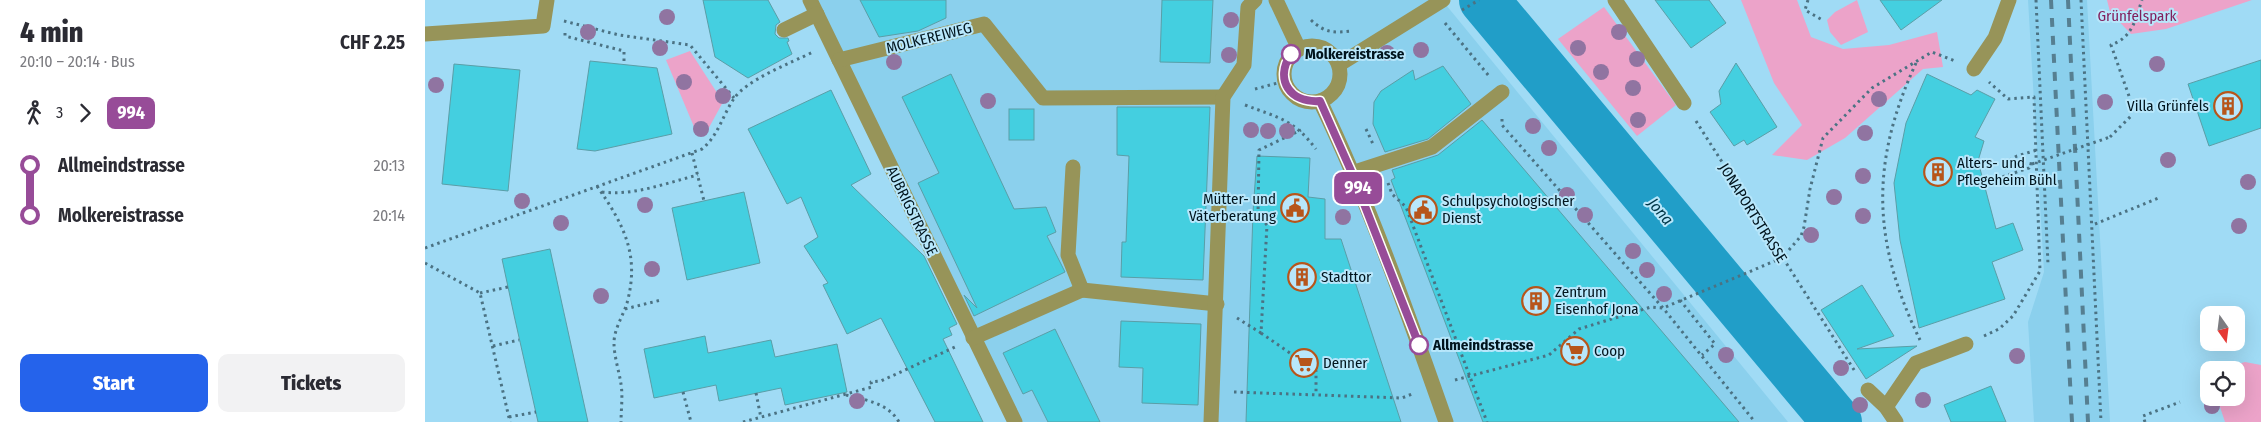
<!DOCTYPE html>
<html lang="en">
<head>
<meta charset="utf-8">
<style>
	body { margin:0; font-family:"Fira Sans Condensed",sans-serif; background:#f2f2f3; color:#2b2b33; height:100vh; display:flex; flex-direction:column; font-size:19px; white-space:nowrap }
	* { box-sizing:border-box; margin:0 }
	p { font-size:16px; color:#7c7c81 }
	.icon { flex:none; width:28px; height:28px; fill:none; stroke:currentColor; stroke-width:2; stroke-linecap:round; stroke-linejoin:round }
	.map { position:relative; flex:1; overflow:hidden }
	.sheet { display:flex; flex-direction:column; background:#fff; width:425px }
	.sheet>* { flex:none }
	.badge { padding:0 10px; border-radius:8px; font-size:18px; line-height:32px }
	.needle { width:32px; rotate:166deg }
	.buttons { position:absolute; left:1775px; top:306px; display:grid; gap:10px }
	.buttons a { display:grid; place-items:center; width:45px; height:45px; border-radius:10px; background:#fff; box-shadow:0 5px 20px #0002; font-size:25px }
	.map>.badge { position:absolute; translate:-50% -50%; box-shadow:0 0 0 2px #fff }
	.legs { display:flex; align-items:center; gap:8px; height:55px; padding:0 20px; font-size:16px }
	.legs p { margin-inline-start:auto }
	.overview { display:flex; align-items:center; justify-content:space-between; height:85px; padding:0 20px }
	h1 { font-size:28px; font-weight:800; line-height:38px }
	.action { display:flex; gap:10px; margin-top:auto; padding:10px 20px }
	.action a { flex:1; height:58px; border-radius:10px; background:#2563eb; color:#fff; font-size:20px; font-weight:800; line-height:58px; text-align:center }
	.action a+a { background:#f2f2f3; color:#2b2b33 }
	ul { padding:0 20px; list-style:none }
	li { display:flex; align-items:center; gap:18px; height:50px; font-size:19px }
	li i { display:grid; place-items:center; width:8px; height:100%; margin:0 6px; background:currentColor }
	li i::after { content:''; width:12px; height:12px; margin:-6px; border:4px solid; border-radius:50%; background:#fff }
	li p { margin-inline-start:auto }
	li:first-child i { background:linear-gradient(#0000 50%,currentColor 0) }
	li:last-child i { background:linear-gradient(currentColor 50%,#0000 0) }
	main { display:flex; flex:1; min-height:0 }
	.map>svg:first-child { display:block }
	.built { fill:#8bd0ed }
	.green { fill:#eca3c9 }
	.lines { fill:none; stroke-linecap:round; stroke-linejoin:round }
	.river { stroke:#219ec8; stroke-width:50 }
	.building { fill:#44cfe0; stroke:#5a9ea7 }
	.path { stroke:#4b7283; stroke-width:3; stroke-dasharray:2.5 4; stroke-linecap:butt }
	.minor { stroke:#979459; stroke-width:15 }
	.rail { stroke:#567f91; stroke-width:4; stroke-dasharray:9 9; stroke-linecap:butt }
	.path-bridge { stroke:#4b7283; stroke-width:3; stroke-dasharray:2.5 4; stroke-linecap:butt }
	.tree { fill:#9074a1 }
	.line-1-casing { stroke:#fff; stroke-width:11 }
	.line-1 { stroke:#974c98; stroke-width:8 }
	.stop-1-dot { fill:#fff; stroke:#974c98; stroke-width:2.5 }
	.labels { text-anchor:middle; stroke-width:4; stroke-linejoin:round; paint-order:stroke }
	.park-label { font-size:15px; fill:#821f5d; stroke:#b8e7fb }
	.street-label { font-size:15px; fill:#00141d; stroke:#b8e7fb }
	.stop-label { font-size:15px; font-weight:bold; fill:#00141d; stroke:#b8e7fb; text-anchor:start }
	.poi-label { font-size:15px; fill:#00141d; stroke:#b8e7fb; text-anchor:start }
	.water-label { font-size:16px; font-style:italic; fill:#013647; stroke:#b8e7fb }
</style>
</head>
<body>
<main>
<section class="sheet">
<div class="overview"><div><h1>4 min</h1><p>20:10 – 20:14 · Bus</p></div><b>CHF 2.25</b></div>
<div class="legs"><svg class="icon" aria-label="walk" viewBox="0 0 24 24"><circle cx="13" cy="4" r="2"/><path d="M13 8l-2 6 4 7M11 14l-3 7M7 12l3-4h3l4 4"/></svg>3<svg class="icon" aria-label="forward" viewBox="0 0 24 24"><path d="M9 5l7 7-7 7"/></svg><b class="badge" style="background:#974c98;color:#fff">994</b></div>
<ul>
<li><i style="color:#974c98"></i><b>Allmeindstrasse</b><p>20:13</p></li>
<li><i style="color:#974c98"></i><b>Molkereistrasse</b><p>20:14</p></li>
</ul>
<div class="action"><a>Start</a><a>Tickets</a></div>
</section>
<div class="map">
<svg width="1836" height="422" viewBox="0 0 1836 422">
	<rect width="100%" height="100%" fill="#a0dbf5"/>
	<g class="built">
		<path d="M 385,0 L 1017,0 L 1363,422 L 590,422 Z"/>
		<path d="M 1603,0 L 1662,0 L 1685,422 L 1609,422 L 1603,322 L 1619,272 Z"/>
	</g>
	<g class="green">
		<path d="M 1316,0 L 1372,0 L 1386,37 L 1418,49 L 1464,45 L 1512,32 L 1518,67 L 1498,69 L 1420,138 L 1382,160 L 1347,155 L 1377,125 L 1349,83 Z"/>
		<path d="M 1432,0 L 1443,32 L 1416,45 L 1405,32 L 1402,20 L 1410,12 Z"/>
		<path d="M 1682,0 L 1827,0 L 1741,29 L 1706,34 L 1685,12 Z"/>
		<path d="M 1179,7 L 1251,105 L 1212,136 L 1133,39 Z"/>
		<path d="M 265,51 L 298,102 L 281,133 L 272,134 L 241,60 Z"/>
		<path d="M 1820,362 L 1836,365 L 1836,422 L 1800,422 L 1792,398 L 1811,398 L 1811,370 L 1791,370 Z"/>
	</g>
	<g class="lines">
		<path class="river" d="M 1059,0 L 1412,422"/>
	</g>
	<g class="building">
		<path d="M 278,0 L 343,0 L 355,22 L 351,25 L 350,34 L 354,38 L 363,38 L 364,41 L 362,42 L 367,54 L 323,78 L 290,57 Z"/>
		<path d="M 435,0 L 521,0 L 521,18 L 493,31 L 454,37 Z"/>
		<path d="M 737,0 L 788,0 L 785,63 L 735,62 Z"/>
		<path d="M 1230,0 L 1284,0 L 1301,23 L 1266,48 Z"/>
		<path d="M 1455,0 L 1517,0 L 1476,30 Z"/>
		<path d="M 1836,60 L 1836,128 L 1784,146 L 1763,84 Z"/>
		<path d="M 165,61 L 232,68 L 247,134 L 170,151 L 152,149 Z"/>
		<path d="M 1311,63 L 1352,127 L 1322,145 L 1319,140 L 1309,146 L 1285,112 L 1296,104 L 1294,91 Z"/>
		<path d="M 29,64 L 95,70 L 83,191 L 17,184 Z"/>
		<path d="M 1018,66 L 1046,104 L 1003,139 L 960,152 L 948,124 L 949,102 L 956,91 L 988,70 L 990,80 Z"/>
		<path d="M 526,74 L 589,209 L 621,207 L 631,232 L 622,236 L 640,272 L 549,316 L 539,295 L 552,308 L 493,183 L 514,173 L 477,97 Z"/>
		<path d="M 1502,74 L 1546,95 L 1552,90 L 1570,99 L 1550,137 L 1559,141 L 1553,161 L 1571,229 L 1588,223 L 1598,250 L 1567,262 L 1580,299 L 1494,328 L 1475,240 L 1469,183 L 1481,123 Z"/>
		<path d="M 406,90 L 446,174 L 426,185 L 499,256 L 532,324 L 524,328 L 527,335 L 518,339 L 558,422 L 510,422 L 456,318 L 422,334 L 398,285 L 403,283 L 379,246 L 393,237 L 376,197 L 362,204 L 323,129 Z"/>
		<path d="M 692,107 L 785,107 L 778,280 L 696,277 L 697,242 L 701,242 L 704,156 L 692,155 Z"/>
		<rect x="584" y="109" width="25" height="31"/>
		<path d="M 1057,120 L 1314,422 L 1058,422 L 966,180 L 970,178 L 967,170 L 1013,155 Z"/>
		<path d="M 832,156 L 885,158 L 883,197 L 900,199 L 900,239 L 916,239 L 976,422 L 821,422 L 828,212 Z"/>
		<path d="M 319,192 L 335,263 L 262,280 L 247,208 Z"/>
		<path d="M 125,249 L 137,304 L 163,422 L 113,422 L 89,315 L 77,259 Z"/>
		<path d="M 1437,285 L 1469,336 L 1432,349 L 1492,346 L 1441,379 L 1396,310 Z"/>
		<path d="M 696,321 L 776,324 L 773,405 L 717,403 L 718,368 L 694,367 Z"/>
		<path d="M 630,329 L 675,422 L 623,422 L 607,390 L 598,394 L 578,353 Z"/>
		<path d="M 280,336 L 283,353 L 346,340 L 350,357 L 412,344 L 422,392 L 360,405 L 356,388 L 294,401 L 291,385 L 229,398 L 219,349 Z"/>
		<path d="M 1566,386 L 1581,422 L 1526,422 L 1519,405 Z"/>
	</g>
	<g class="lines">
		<g class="path">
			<path d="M 1383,0 L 1380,10 L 1399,21"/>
			<path d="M 1611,0 L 1623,264"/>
			<path d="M 1656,0 L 1676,422"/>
			<path d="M 1037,10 L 1054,0"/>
			<path d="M 886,20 C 900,33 908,33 926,31"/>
			<path d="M 139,21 L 194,35 L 265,45 L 309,98"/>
			<path d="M 1020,23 L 1064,76"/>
			<path d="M 140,33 L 140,36 L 199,51 L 199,64"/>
			<path d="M 1491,63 C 1445,163 1447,241 1495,340"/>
			<path d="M 830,89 L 860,81"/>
			<path d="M 1704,96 L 1686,45 C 1708,37 1710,20 1717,0"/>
			<path d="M 820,105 C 854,118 868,119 891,149"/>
			<path d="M 1077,119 L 1077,125 L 1238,308 L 1330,422"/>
			<path d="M 1271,121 L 1431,373"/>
			<path d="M 941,129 L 948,144"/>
			<path d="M 1685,137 L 1706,116"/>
			<path d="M 267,153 L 279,201"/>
			<path d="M 1607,164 L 1602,163 L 1581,168 L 1578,164 L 1592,156 L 1612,150"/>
			<path d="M 963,183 L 967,194 L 981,207 L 1062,422"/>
			<path d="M 1559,183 L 1604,168 L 1607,164"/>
			<path d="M 172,186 C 199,225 215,255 202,303 C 198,316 189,329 189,343 C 189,356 194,371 196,384 C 198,396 196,410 196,422"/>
			<path d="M 177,192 C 209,196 241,183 273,175"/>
			<path d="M 1670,224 L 1736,197"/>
			<path d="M 0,248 L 277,149 C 293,136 297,117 308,100 C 320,80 366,63 388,52"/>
			<path d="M 0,263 L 55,293 L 85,422"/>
			<path d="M 55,293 L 83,287"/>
			<path d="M 1255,300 L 1290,344 L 1277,355"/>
			<path d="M 200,309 L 236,300"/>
			<path d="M 812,318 L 836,333 L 842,225 L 833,215 L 834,150 L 876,130"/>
			<path d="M 836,333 L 891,371 L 891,395"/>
			<path d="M 1559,336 L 1574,329 L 1588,316 L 1615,271 L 1609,97 L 1583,99 L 1564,82"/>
			<path d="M 68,346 L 94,340"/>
			<path d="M 1030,380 L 1124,355 L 1154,329 L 1226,307 L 1238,308 L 1357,258 L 1376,236 L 1379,227 L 1385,189 L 1398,138 L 1447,88 L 1507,52 L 1530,61"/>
			<path d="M 258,392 L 266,422"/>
			<path d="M 809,392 L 977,398 L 987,394"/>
			<path d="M 331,393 L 336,418"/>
			<path d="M 421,395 C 441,400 463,403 474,422"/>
			<path d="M 84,417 L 111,412"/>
			<path d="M 318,422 L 447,387 L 446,382 L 456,381 L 530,347"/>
			<path d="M 1720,422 L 1718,416 L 1755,402"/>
		</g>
		<g class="minor">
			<path d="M 385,0 L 590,422"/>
			<path d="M 851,0 L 874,49"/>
			<path d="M 1190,0 L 1259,103"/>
			<path d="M 359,30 L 392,14"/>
			<path d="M 0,34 L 118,26 L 122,0"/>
			<circle cx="887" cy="74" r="28"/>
			<path d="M 414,60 L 559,24 L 618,98 L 798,97"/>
			<path d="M 915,64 L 1018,0"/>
			<path d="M 1549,69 L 1570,38 L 1584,0"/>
			<path d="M 895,101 C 945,205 983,314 1021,422"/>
			<path d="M 648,167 L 643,255 L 657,290"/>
			<path d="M 927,173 L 1007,147 L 1077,92"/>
			<path d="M 548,338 L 657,290 L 792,304"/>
			<path d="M 1443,390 L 1461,407 L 1471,422"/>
			<path d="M 1461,407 L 1491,363 L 1541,344"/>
			<path d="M 786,422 L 798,97 L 819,65 L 823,7 L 830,0"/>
		</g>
		<g class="rail">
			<path d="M 1626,0 L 1647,422"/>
			<path d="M 1643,0 L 1663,422"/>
		</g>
		<path class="path-bridge" d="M 1607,164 L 1685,137"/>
	</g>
	<g class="tree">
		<circle cx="242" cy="17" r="8"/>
		<circle cx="806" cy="20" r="8"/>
		<circle cx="163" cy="32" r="8"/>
		<circle cx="1194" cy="32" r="8"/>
		<circle cx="235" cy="48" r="8"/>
		<circle cx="1153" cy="48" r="8"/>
		<circle cx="996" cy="50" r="8"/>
		<circle cx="962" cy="53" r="8"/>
		<circle cx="804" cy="55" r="8"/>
		<circle cx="1212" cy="59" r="8"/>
		<circle cx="469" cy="62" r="8"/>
		<circle cx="1732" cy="64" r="8"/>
		<circle cx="1176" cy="72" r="8"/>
		<circle cx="259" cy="82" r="8"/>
		<circle cx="11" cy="85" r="8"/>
		<circle cx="1208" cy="88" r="8"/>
		<circle cx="298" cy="96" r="8"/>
		<circle cx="1454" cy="99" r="8"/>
		<circle cx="563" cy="101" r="8"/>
		<circle cx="1680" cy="102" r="8"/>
		<circle cx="1213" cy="120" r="8"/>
		<circle cx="1108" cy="126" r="8"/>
		<circle cx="276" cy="129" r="8"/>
		<circle cx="826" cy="130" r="8"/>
		<circle cx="843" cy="131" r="8"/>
		<circle cx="862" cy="131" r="8"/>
		<circle cx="1440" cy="133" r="8"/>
		<circle cx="1124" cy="148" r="8"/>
		<circle cx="1743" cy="160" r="8"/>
		<circle cx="1438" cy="176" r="8"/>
		<circle cx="1823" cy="182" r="8"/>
		<circle cx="1142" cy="195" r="8"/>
		<circle cx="1409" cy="197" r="8"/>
		<circle cx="97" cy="201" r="8"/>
		<circle cx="220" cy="205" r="8"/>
		<circle cx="1160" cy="215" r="8"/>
		<circle cx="1438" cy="216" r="8"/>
		<circle cx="918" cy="217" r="8"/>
		<circle cx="136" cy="223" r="8"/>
		<circle cx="1814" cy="226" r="8"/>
		<circle cx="1386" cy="235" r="8"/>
		<circle cx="1208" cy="251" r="8"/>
		<circle cx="227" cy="269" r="8"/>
		<circle cx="1222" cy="270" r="8"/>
		<circle cx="1239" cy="294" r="8"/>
		<circle cx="176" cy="296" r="8"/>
		<circle cx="1301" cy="355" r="8"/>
		<circle cx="1592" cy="356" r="8"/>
		<circle cx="1416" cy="368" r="8"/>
		<circle cx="1498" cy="400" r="8"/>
		<circle cx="432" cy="401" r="8"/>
		<circle cx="1435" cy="405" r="8"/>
		<circle cx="1787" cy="406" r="8"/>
	</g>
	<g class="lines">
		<defs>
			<path id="line-1" d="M 866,54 C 849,80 865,103 895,101 L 927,173 L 994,345"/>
		</defs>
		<use href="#line-1" class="line-1-casing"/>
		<use href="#line-1" class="line-1"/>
	</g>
	<defs>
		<symbol id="building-ring" viewBox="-11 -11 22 22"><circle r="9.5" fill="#b8e7fb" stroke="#b7551a" stroke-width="1.5"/><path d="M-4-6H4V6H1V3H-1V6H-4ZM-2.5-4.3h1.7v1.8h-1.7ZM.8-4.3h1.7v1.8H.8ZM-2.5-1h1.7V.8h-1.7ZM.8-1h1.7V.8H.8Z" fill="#b7551a"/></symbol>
		<symbol id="civic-ring" viewBox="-11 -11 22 22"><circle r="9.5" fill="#b8e7fb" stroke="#b7551a" stroke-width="1.5"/><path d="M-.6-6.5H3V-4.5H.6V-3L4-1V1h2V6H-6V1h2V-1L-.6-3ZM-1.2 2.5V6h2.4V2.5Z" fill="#b7551a"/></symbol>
		<symbol id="supermarket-ring" viewBox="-11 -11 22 22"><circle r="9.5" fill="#b8e7fb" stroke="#b7551a" stroke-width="1.5"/><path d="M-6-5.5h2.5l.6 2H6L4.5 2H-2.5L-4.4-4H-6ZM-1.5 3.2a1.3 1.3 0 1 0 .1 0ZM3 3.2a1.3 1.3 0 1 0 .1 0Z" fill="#b7551a"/></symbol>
	</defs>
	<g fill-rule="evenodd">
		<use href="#building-ring" x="1787" y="90" width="32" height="32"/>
		<use href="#building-ring" x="1497" y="156" width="32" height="32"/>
		<use href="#civic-ring" x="854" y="192" width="32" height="32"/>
		<use href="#civic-ring" x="982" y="194" width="32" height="32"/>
		<use href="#building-ring" x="861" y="261" width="32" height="32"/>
		<use href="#building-ring" x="1095" y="285" width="32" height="32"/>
		<use href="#supermarket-ring" x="1134" y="335" width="32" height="32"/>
		<use href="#supermarket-ring" x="863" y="347" width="32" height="32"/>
	</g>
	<g class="stop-1-dot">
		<circle cx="866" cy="54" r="9"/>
		<circle cx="994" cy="345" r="9"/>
	</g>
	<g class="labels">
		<g class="park-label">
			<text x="1712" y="21">Grünfelspark</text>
		</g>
		<g class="street-label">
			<text transform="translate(504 38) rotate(-14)" y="5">MOLKEREIWEG</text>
			<text transform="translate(487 211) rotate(64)" y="5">AUBRIGSTRASSE</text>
			<text transform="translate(1328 213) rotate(58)" y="5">JONAPORTSTRASSE</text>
		</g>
		<g class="stop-label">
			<text x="880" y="59">Molkereistrasse</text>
			<text x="1008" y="350">Allmeindstrasse</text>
		</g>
		<g class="poi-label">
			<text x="1784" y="111" text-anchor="end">Villa Grünfels</text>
			<text x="1532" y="168">Alters- und<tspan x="1532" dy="17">Pflegeheim Bühl</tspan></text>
			<text x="851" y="204" text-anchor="end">Mütter- und<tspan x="851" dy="17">Väterberatung</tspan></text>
			<text x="1017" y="206">Schulpsychologischer<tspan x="1017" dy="17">Dienst</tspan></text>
			<text x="896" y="282">Stadttor</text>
			<text x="1130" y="297">Zentrum<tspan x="1130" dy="17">Eisenhof Jona</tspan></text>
			<text x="1169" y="356">Coop</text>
			<text x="898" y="368">Denner</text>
		</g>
		<g class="water-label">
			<text transform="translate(1236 211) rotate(50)" y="6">Jona</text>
		</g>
	</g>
</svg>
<div class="buttons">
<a><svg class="needle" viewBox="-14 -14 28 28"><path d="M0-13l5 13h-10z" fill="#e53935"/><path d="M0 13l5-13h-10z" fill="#7c7c81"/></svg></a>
<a><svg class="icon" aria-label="locate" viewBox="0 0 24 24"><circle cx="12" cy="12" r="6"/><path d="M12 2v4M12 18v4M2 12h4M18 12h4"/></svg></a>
</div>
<b class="badge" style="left:933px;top:188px;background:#974c98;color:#fff">994</b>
</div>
</main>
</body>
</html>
